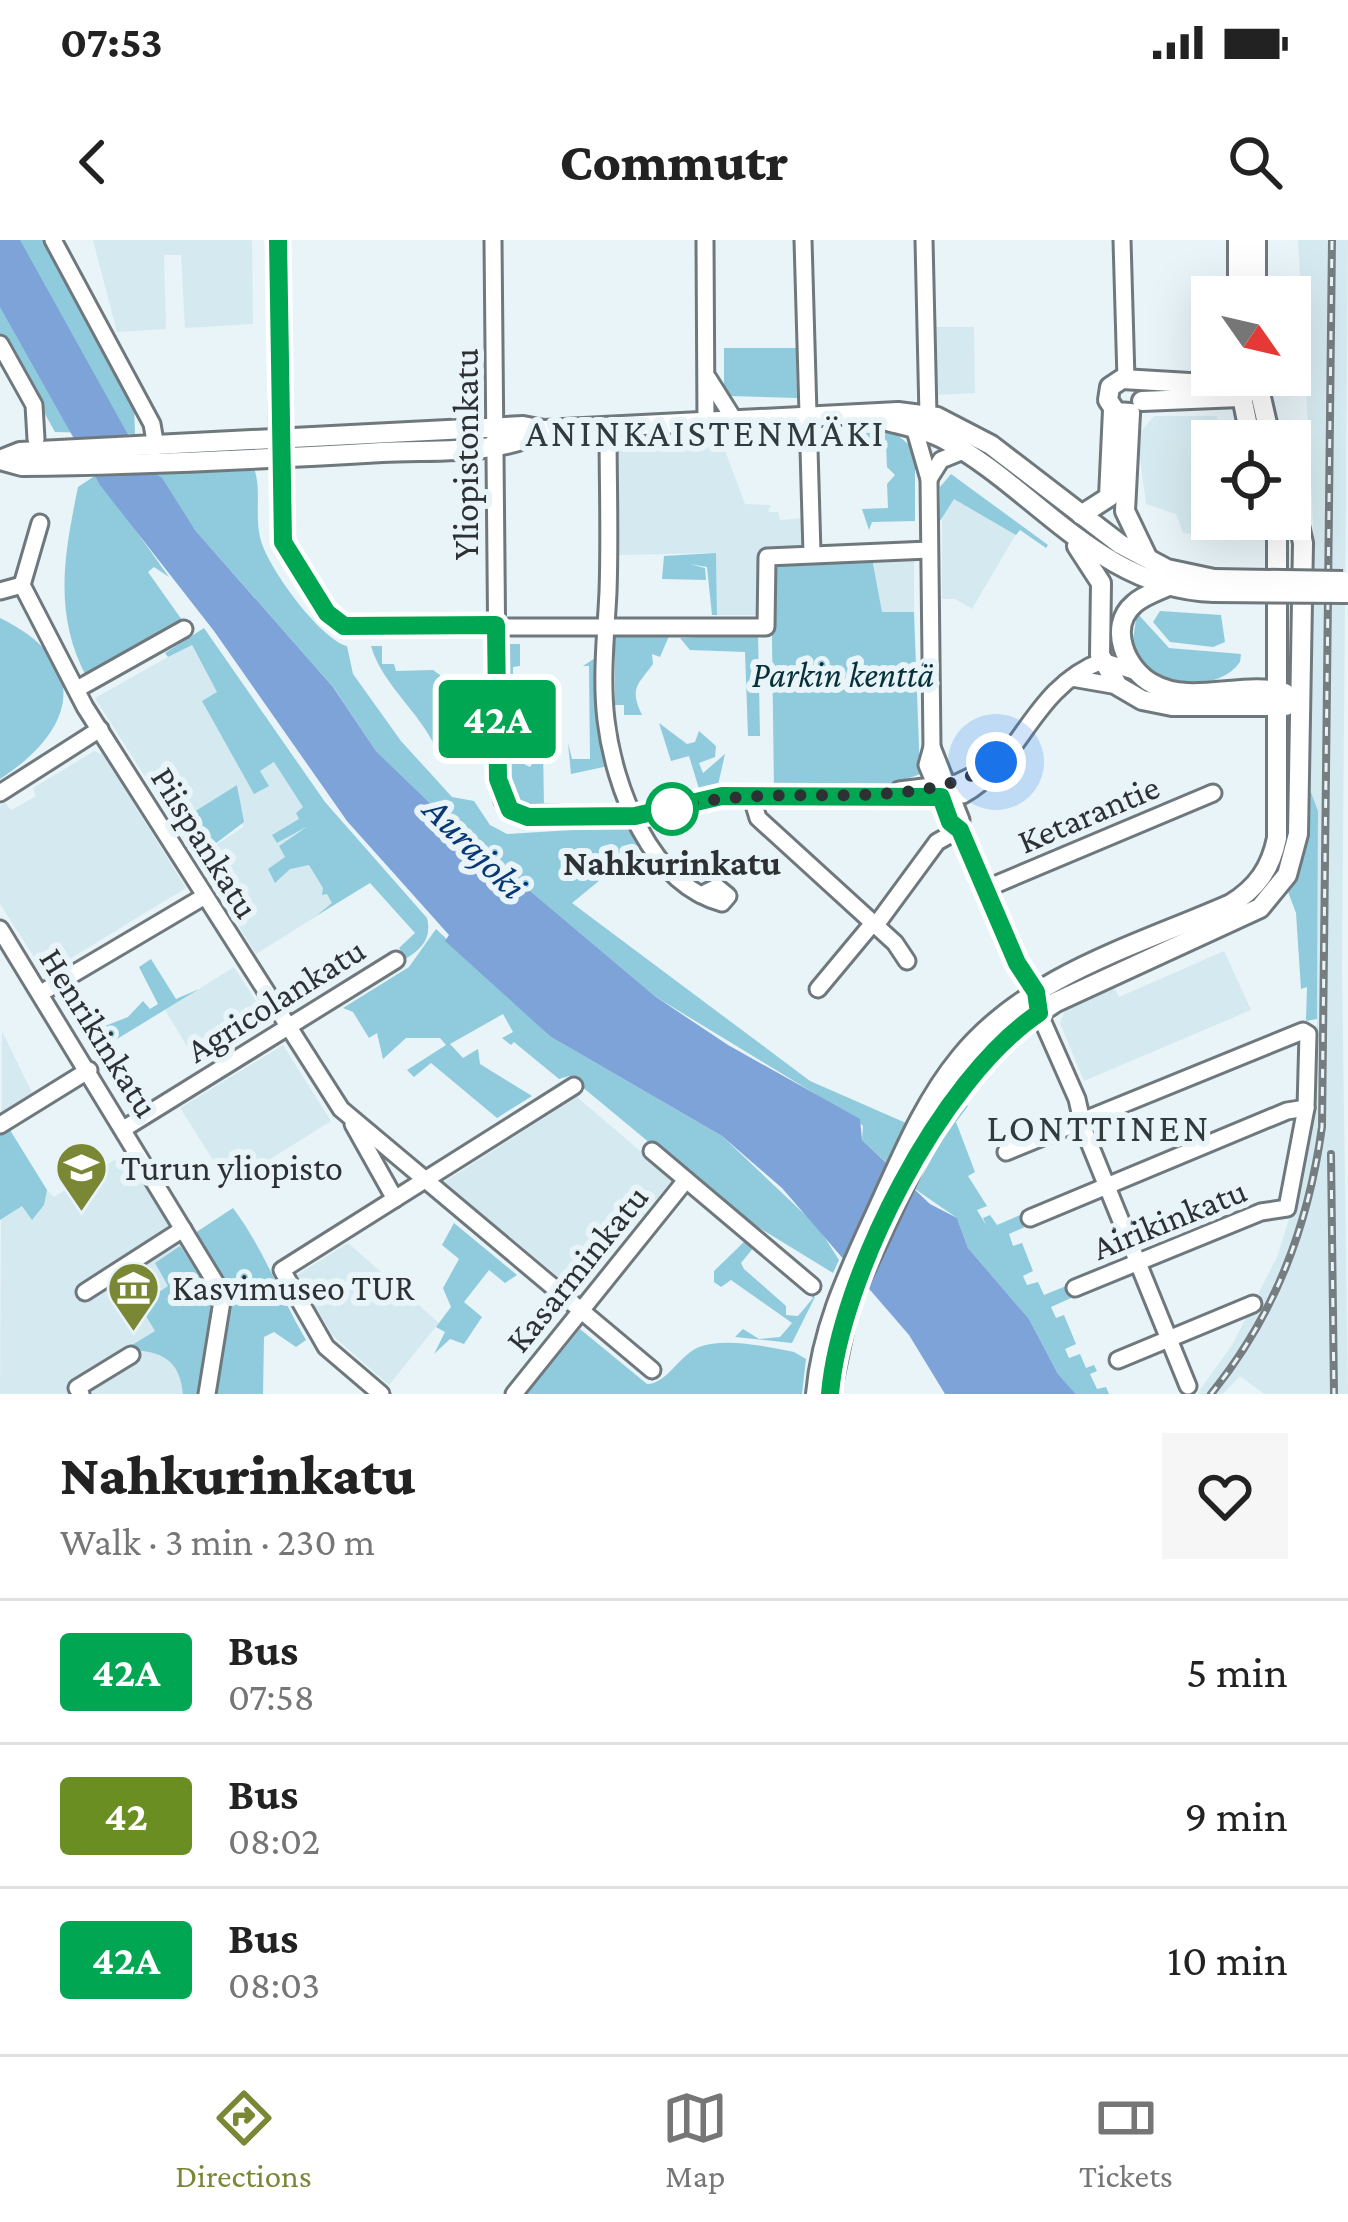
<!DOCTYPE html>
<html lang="en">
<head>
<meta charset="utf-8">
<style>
	body { margin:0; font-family:"Crimson Pro",serif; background:#f6f6f6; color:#222; height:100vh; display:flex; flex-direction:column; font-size:45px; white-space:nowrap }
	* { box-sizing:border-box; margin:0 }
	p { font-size:39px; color:#767676 }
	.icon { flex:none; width:66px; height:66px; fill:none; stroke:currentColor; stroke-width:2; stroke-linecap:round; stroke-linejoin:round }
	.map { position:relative; height:1154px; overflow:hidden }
	.side { display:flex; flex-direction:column; background:#fff; flex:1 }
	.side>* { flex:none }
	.badge { padding:0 24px; border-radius:9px; font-size:42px; line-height:78px }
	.needle { width:78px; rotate:124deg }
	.controls { position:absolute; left:1191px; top:36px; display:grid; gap:24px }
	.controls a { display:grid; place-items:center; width:120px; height:120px; border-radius:0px; background:#fff; box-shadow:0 12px 48px #0002; font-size:60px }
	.you { position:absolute; width:60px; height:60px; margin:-30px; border:9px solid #fff; border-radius:50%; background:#1a73e8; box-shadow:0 0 0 18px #1a73e833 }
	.map>.badge { position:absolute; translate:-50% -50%; box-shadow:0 0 0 6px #fff }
	.round { display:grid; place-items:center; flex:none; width:126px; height:126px; border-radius:0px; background:#f6f6f6 }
	.head { display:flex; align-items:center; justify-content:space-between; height:204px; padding:0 60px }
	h1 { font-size:57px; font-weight:800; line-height:90px }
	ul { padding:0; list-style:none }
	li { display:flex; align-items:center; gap:36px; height:144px; padding:0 60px; border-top:3px solid #e0e0e0 }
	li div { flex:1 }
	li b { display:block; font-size:45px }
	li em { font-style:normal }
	li .badge { min-width:132px; font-weight:700; text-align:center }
	.status { display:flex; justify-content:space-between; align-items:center; height:84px; padding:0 60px; background:#fff; direction:ltr }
	.status svg { height:33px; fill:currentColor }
	header { display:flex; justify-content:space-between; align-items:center; height:156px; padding:0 60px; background:#fff; font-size:54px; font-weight:800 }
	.tabs { display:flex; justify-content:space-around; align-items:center; height:168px; border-top:3px solid #e0e0e0; background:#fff; font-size:33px; color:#767676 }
	.tabs a { display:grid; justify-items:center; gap:6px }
	.tabs .on { color:#7a8836 }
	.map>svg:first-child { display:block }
	.built { fill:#d5eaf0 }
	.green { fill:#8fcbdc }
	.water { fill:#7ea3d8 }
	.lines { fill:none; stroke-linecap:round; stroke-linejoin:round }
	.minor-casing { stroke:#6f797d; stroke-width:21 }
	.major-casing { stroke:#6f797d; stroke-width:24 }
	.minor { stroke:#fff; stroke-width:15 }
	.major { stroke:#fff; stroke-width:18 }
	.rail-casing { stroke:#767d80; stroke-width:8 }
	.rail { stroke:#e8f4f8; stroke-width:3; stroke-dasharray:9; stroke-linecap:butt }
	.major-bridge-casing { stroke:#6f797d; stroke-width:24; stroke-linecap:butt }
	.major-bridge { stroke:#fff; stroke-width:18 }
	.line-casing { stroke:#fff; stroke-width:27 }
	.line { stroke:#00a651; stroke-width:18 }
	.walk { stroke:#2d3133; stroke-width:12; stroke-dasharray:0 21.6 }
	.stop-dot { fill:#fff; stroke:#00a651; stroke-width:6 }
	.labels { text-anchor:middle; stroke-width:12; stroke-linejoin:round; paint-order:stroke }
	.street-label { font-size:36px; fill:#2d3133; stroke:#e8f4f8 }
	.park-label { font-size:36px; font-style:italic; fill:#06303a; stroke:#e8f4f8 }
	.stop-label { font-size:36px; font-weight:bold; fill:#2d3133; stroke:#e8f4f8 }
	.poi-label { font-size:36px; fill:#2d3133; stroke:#e8f4f8; text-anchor:start }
	.neighbourhood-label { font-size:39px; letter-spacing:3px; fill:#313b3e; stroke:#e8f4f8 }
	.water-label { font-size:39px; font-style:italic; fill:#073776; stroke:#e8f4f8 }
</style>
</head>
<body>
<div class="status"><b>07:53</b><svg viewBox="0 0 49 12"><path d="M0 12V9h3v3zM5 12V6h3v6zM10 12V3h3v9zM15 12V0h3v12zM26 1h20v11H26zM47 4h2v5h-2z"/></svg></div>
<header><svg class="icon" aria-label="back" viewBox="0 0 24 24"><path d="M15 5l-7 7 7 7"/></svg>Commutr<svg class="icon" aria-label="search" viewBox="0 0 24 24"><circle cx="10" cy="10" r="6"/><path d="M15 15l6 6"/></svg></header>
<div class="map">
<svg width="1348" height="1154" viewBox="0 0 1348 1154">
	<rect width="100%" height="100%" fill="#e8f4f8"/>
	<g class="built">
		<path d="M 93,0 L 252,0 L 253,84 L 185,88 L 181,15 L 164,15 L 166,89 L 117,92 Z"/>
		<path d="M 1298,0 L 1348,0 L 1342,728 L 1348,1154 L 1264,1154 L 1240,1136 L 1223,1154 L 1197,1154 L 1232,1105 L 1277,1017 L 1303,935 L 1310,886 L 1317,779 L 1318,571 L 1310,548 L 1315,319 Z"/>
		<path d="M 935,87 L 974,87 L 975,153 L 937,155 Z"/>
		<path d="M 1154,176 L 1217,176 L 1220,201 L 1212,201 L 1212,279 L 1228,279 L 1226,298 L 1183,293 L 1176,274 L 1146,264 L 1137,196 Z"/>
		<path d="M 721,200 L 745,264 L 771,265 L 768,272 L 778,272 L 780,280 L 804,278 L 804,309 L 762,312 L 762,375 L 717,375 L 716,313 L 618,315 L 617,205 Z"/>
		<path d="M 942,248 L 1019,289 L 972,369 L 955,359 L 942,359 Z"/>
		<path d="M 914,315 L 914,372 L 882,373 L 872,318 Z"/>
		<path d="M 191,404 L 218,453 L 203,461 L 268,546 L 260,531 L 275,522 L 304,567 L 296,572 L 319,596 L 355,652 L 256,714 L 196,618 L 243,587 L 238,546 L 175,584 L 95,458 Z"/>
		<path d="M 94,511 L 103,515 L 186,648 L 45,734 L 0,664 L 0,566 L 5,563 L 11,570 L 24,563 L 36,556 L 33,548 Z"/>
		<path d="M 1224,711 L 1251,770 L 1084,841 L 1060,783 L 1067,765 L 1113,745 L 1119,757 Z"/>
		<path d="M 234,727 L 270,783 L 199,826 L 165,770 Z"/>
		<path d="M 2,791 L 34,857 L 2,877 L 47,950 L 54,957 L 126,913 L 217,1062 L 199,1154 L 0,1154 Z"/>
		<path d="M 283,805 L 331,881 L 229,945 L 180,868 Z"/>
		<path d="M 577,857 L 673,939 L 578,1053 L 444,942 Z"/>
		<path d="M 348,1003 L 439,1083 L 389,1145 L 333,1096 L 297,1035 Z"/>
	</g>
	<g class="green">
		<path d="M 0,0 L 47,0 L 134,165 L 135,194 L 55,192 L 0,93 Z"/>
		<path d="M 724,108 L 796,108 L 797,158 L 730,156 L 724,149 Z"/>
		<path d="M 894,192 L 915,210 L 915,281 L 872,282 L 869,290 L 862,269 L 888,268 L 887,244 L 895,235 L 887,227 L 886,203 L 865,203 L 865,193 Z"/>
		<path d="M 255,231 C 261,251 255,276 260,297 C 266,326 320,399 347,406 L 353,434 L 401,501 L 452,557 L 474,561 L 490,585 L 507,594 L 635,586 L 644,604 L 572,663 L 810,841 L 906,883 L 887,923 L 862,900 L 863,886 L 853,877 L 656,757 L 462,594 L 376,511 L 334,448 L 195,290 L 154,232 Z"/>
		<path d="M 951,234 L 1048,305 L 1046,308 L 1020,290 L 1016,295 L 954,259 L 940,281 L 940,247 Z"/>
		<path d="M 96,235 L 169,337 L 154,327 L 148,332 L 182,380 L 87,438 C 53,374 64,316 78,247 Z"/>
		<path d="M 716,313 L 717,375 L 712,375 L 707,327 L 690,324 L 705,328 L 706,340 L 662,339 L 664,316 Z"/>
		<path d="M 872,318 L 882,372 L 914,372 L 920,534 L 883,548 L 774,550 L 771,325 Z"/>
		<path d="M 1160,371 L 1221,375 L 1225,402 L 1213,407 L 1170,402 L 1153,382 Z"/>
		<path d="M 1137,373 L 1169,408 L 1241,414 L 1240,422 C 1215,457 1148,444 1132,406 Z"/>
		<path d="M 0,378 C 90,422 79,488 0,539 Z"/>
		<path d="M 204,388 L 325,562 L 427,678 C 432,698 422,709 405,719 L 399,708 L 415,693 L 370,643 L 316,676 L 332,663 L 327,654 L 322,655 L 323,648 L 309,625 L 290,629 L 275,643 L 268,629 L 285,617 L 279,606 L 308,586 L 277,603 L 272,595 L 299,579 L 296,573 L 303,567 L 274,522 L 260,531 L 269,546 L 254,554 L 202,461 L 217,452 L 192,405 L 168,417 L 165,413 Z"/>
		<path d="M 758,394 L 760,496 L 748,496 L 745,412 L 690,410 L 680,398 Z"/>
		<path d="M 669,396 L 660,417 L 652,414 L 653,424 C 638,445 629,447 642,475 L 624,475 L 624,465 L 615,465 L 615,397 Z"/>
		<path d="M 510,404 L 520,404 L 520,426 L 513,427 L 512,518 L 530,527 L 543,508 L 544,567 L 523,564 L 512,552 Z"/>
		<path d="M 371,406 L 382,406 L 382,424 L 394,424 L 396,431 L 433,430 L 440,435 L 443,514 L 456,516 L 452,522 L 440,519 C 427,477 383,448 371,406 Z"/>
		<path d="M 601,414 L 613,525 L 571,534 L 568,503 L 572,519 L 590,519 L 589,426 L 583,426 Z"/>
		<path d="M 659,483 L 687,504 L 695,502 L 699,491 L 716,506 L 715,517 L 699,523 L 703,533 L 725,514 L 718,545 L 700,552 L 689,516 L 671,521 Z"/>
		<path d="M 1305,536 L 1318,571 L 1317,779 L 1306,781 L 1307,747 L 1301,749 L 1296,673 L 1287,649 L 1305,609 Z"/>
		<path d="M 237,545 L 244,582 L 203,613 L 215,631 L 211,642 L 175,584 Z"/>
		<path d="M 436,689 L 551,797 L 722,896 L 818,987 L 839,1020 L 833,1033 L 732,971 L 569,836 L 559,839 L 514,802 L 511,805 L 502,798 L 513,792 L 503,774 L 450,804 L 463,818 L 478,809 L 480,824 L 532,856 L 497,878 L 431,823 L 414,837 L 407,830 L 446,805 L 440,798 L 406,798 L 383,819 L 377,793 L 369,798 L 353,772 L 343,768 L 409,727 Z"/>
		<path d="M 151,719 L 176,759 L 199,749 L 94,813 L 82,795 L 128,777 L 143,761 L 150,769 L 158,764 L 139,727 Z"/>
		<path d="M 962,863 L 968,866 L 956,882 L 975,932 L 968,936 L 987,966 L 977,970 L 986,985 L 983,978 L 990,975 L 997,985 L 1027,972 L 1034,983 L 1009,994 L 1013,1006 L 1022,1003 L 1033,1031 L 1023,1036 L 1027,1045 L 1038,1042 L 1044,1055 L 1066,1046 L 1071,1058 L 1051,1067 L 1056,1078 L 1064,1075 L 1076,1104 L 1065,1109 L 1069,1118 L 1080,1114 L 1086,1128 L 1094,1125 L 1097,1131 L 1090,1134 L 1097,1149 L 1106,1147 L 1109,1154 L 1076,1154 L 1058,1134 L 1029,1079 L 968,1008 L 957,978 L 915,949 Z"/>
		<path d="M 0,874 L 47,950 L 44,965 L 32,980 L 22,966 L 0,980 Z"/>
		<path d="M 233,968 C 264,1009 280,1056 306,1100 L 296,1107 L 274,1092 L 264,1097 L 263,1154 L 214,1154 L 230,1062 L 192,995 Z"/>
		<path d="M 454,983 L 517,1035 L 505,1043 L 489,1030 L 464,1062 L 482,1077 L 464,1104 L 450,1099 L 434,1114 L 445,1092 L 436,1087 L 451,1067 L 443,1048 L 459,1019 L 442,1005 Z"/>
		<path d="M 746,1000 L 754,1007 L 741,1023 L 744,1029 L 786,1066 L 786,1075 L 798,1076 L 813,1058 L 810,1053 L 815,1057 L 792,1103 L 735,1097 L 743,1089 L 759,1099 L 780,1097 L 792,1083 L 731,1040 L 721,1047 L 714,1042 L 714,1031 Z"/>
		<path d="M 180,1006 L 217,1062 L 199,1154 L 183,1154 C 180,1123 166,1113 136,1110 L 132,1105 L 155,1091 L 146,1076 L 129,1086 L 123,1076 L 168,1046 L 155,1023 Z"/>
		<path d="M 580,1089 L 647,1144 C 667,1144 679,1115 699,1107 C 726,1097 767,1107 794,1112 L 806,1119 L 802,1154 L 527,1154 Z"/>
	</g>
	<path class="water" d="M 0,0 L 20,0 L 146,227 L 162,238 L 195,290 L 333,447 L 376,511 L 462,594 L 511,629 L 530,651 L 656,757 L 728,805 L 860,879 L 862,900 L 930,964 L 957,978 L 968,1008 L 1029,1079 L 1058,1134 L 1076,1154 L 945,1154 L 909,1095 L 782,948 L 722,896 L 551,797 L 445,701 L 449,695 L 347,581 L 214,391 L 100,245 L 0,67 Z"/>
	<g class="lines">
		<defs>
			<g id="minor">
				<path d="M 53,0 L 152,184 L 156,207"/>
				<path d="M 493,0 L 498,539 L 503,561 L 514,573 L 635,576 L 738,555 L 963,555 C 1021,523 1031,448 1102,421 L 1137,432"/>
				<path d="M 705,0 L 706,182"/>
				<path d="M 803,0 L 812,313"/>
				<path d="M 924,0 L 928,175"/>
				<path d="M 1122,0 L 1126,139"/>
				<path d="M 0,104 L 34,165 L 36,199"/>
				<path d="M 708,138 L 735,181"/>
				<path d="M 608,187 C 608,242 610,297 608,352 C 606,393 601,438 606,480 C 614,547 650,644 722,663 L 728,656 L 717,647 L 701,655"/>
				<path d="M 914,187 L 929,239 L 932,507 L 927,525 L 951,582 L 960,589 L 1017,723 L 1037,752 L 1039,773 L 1077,859 L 1084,890 L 1188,1146"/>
				<path d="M 280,218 L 285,309 L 330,378 L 348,387 L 766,387 L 767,317 L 929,310"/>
				<path d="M 929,239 L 941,220 L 963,211"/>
				<path d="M 22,345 L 85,467 L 341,869 L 652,1130"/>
				<path d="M 22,345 L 40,283"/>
				<path d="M 0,351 L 22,345"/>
				<path d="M 1072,438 L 1118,446"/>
				<path d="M 79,448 L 184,389"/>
				<path d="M 932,507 L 961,580 L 960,589"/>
				<path d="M 899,550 L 957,543 L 990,527"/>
				<path d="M 0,553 L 100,489"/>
				<path d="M 751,555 L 758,578 L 895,703 L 907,721"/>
				<path d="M 985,649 L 1213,553"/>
				<path d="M 876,685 L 937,602 L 960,589"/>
				<path d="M 0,689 L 223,1055 L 207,1154"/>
				<path d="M 818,749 L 873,683"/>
				<path d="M 41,753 L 205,656"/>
				<path d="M 353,884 L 395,959"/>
				<path d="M 0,885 L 89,830"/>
				<path d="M 125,888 L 396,720"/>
				<path d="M 652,911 L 812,1046"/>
				<path d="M 1006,912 L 1303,791 L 1308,794 L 1306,868 L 1287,968 L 1261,972 L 1075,1048"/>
				<path d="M 1030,978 L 1287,871 L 1306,868"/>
				<path d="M 85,1052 L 183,989"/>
				<path d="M 1118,1120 L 1253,1064"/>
				<path d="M 81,1154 L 77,1148 L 131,1115"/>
				<path d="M 381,1154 L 326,1107 L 282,1030 L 574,846"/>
				<path d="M 514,1154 L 686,940"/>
			</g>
			<g id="major">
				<path d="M 278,0 L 280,207"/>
				<path d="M 1238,0 L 1238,57"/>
				<path d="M 1256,57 L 1256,0"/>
				<path d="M 1257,140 L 1271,201"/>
				<path d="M 1240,147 L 1251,201"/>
				<path d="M 1142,161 L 1240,157 L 1257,147"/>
				<path d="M 1130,173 L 1116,172 L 1108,160 L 1110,147 L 1122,139 L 1257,147"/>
				<path d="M 1130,173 L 1125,271 L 1147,317"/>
				<path d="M 880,179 C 901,185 922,188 942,198 C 1035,247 1099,349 1214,352"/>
				<path d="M 0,220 L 20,212 L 523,186 L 544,190 L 898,172 L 937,177 L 991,205 L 1120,304 L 1167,329 L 1214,339"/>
				<path d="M 0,220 L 22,226 C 142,225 262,219 382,212 C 432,209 500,216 544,190"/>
				<path d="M 1081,275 L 1109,257 L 1113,170"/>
				<path d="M 1077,306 L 1101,343 L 1100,415 L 1118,446 L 1142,460 L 1172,466 L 1286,466"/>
				<path d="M 1168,346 C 1157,351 1142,356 1134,364 C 1107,387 1126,430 1153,444 C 1191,466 1245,440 1285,453"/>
				<path d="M 816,1154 C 822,1087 849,1032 877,971 C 901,919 923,863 960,818 C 1026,736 1138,705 1231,664 C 1257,648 1271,628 1277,598 L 1277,279"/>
				<path d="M 830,1154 L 849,1063 L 923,905 L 967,838 L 1014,790 L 1056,762 L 1260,668 L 1287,635 L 1298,594 L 1303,303 L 1290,246"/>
			</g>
		</defs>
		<use href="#minor" class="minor-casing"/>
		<use href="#major" class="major-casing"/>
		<use href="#minor" class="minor"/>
		<use href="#major" class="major"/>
		<defs>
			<g id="rail">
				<path d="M 1331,914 L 1334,1154"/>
				<path d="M 1211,1154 C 1275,1075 1308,987 1322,887 L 1332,0"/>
			</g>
		</defs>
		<use href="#rail" class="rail-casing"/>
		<use href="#rail" class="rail"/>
		<defs>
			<g id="major-bridge">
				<path d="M 1214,339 L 1343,341"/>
				<path d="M 1214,352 L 1348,353"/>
			</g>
		</defs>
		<use href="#major-bridge" class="major-bridge-casing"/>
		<use href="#major-bridge" class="major-bridge"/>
	</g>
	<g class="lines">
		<defs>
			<path id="line" d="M 278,0 L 283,302 L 327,373 L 344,386 L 496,385 L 498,539 L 510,570 L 528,577 L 635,576 L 722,556 L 941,557 L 950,582 L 960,590 L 1017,723 L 1036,752 L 1039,773 C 940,839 840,1037 830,1154"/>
		</defs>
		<use href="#line" class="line-casing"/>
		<use href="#line" class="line"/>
		<path class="walk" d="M 672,569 C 773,537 910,580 996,522"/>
	</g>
	<defs>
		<symbol id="university-pin" viewBox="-11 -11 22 30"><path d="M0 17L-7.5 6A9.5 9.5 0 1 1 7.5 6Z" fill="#7a8836" stroke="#e8f4f8"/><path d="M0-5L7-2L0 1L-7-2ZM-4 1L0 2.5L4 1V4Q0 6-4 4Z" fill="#fff"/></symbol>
		<symbol id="museum-pin" viewBox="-11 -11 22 30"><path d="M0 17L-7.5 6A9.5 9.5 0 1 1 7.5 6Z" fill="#7a8836" stroke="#e8f4f8"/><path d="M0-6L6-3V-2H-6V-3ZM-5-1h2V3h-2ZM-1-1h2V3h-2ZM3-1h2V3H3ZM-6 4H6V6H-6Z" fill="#fff"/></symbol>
	</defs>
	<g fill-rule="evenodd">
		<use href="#university-pin" x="52" y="898" width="59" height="81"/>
		<use href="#museum-pin" x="104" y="1018" width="59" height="81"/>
	</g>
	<circle class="stop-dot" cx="672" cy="569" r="24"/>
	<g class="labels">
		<g class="street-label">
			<text transform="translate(465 214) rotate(-90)" y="13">Yliopistonkatu</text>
			<text transform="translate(1088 573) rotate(-23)" y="13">Ketarantie</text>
			<text transform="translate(206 602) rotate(58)" y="13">Piispankatu</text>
			<text transform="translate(275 759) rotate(-32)" y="13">Agricolankatu</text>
			<text transform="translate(100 792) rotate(58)" y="13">Henrikinkatu</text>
			<text transform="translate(1169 978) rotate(-22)" y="13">Airikinkatu</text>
			<text transform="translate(576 1028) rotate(-51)" y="13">Kasarminkatu</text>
		</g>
		<g class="park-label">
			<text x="843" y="447">Parkin kenttä</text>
		</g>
		<g class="stop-label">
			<text x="672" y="635">Nahkurinkatu</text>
		</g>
		<g class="poi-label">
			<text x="121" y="940">Turun yliopisto</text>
			<text x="172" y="1060">Kasvimuseo TUR</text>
		</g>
		<g class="neighbourhood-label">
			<text x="706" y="206">ANINKAISTENMÄKI</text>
			<text x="1099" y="901">LONTTINEN</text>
		</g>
		<g class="water-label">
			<text transform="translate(476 607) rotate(45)" y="14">Aurajoki</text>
		</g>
	</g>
</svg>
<div class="controls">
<a><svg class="needle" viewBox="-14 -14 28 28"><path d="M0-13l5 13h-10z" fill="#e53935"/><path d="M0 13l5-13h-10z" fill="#767676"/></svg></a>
<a><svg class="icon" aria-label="locate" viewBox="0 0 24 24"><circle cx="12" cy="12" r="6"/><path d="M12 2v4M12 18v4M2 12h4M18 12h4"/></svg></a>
</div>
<div class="you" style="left:996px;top:522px"></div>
<b class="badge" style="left:497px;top:479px;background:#00a651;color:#fff">42A</b>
</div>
<section class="side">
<div class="head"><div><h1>Nahkurinkatu</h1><p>Walk · 3 min · 230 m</p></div><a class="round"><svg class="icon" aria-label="heart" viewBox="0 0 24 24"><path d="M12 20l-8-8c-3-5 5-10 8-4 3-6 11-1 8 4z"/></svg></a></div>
<ul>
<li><span class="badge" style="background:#00a651;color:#fff">42A</span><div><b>Bus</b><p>07:58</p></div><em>5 min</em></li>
<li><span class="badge" style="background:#6b8e23;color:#fff">42</span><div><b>Bus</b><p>08:02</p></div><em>9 min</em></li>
<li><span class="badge" style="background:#00a651;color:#fff">42A</span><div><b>Bus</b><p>08:03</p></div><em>10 min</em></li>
</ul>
</section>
<nav class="tabs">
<a class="on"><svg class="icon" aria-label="directions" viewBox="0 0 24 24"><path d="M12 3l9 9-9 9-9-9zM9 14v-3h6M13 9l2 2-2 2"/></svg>Directions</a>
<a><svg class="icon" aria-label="map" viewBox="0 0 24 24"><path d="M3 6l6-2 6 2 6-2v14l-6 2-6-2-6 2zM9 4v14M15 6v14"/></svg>Map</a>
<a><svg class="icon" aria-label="tickets" viewBox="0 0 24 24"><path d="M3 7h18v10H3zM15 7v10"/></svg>Tickets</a>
</nav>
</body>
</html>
